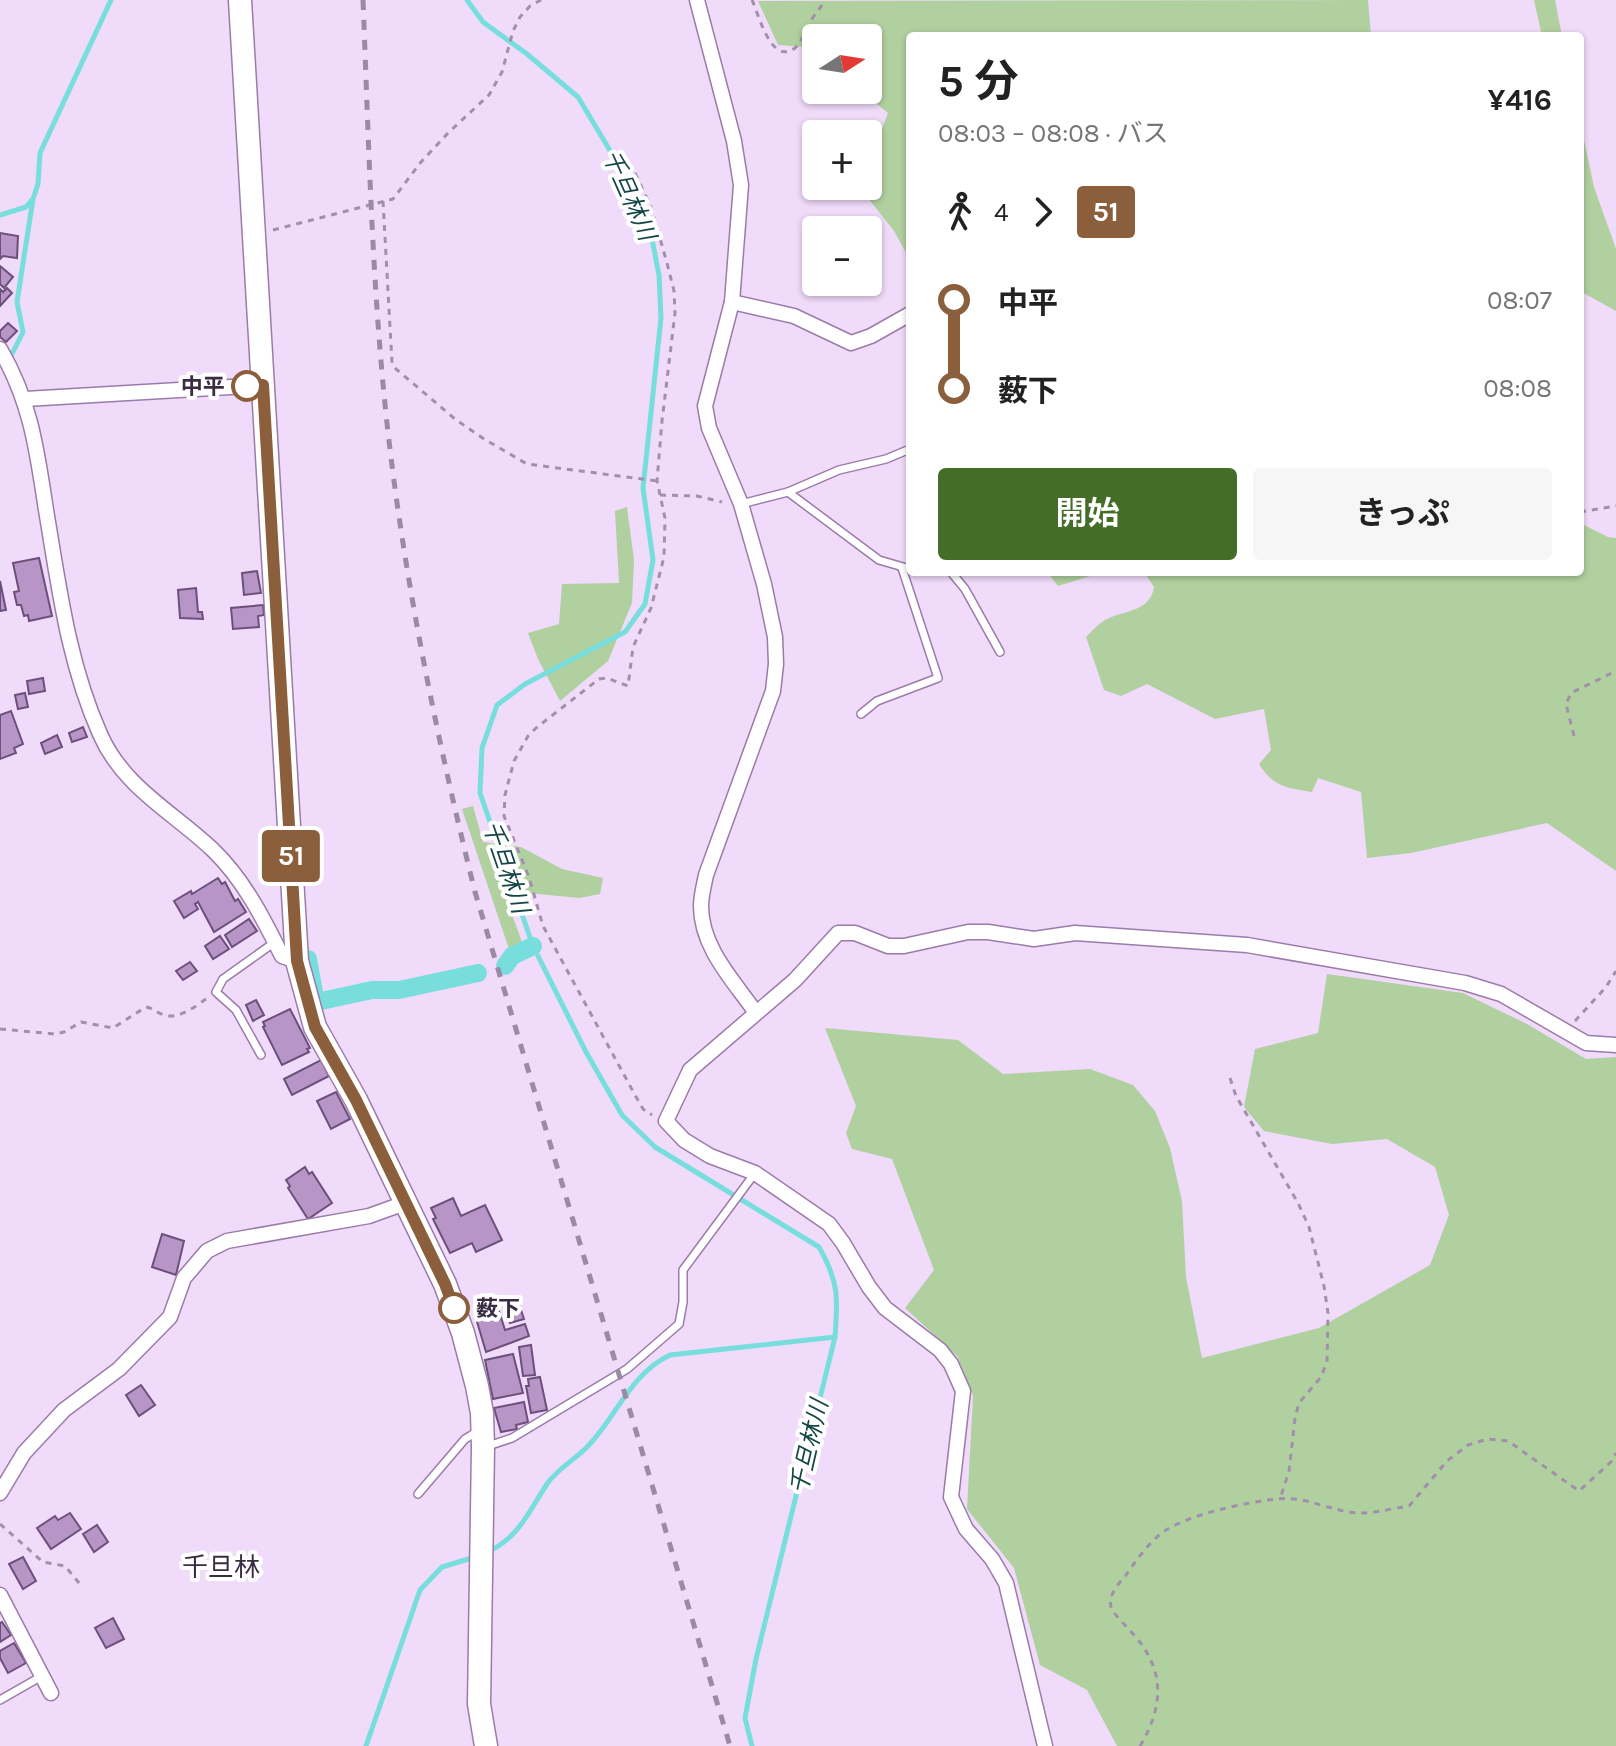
<!DOCTYPE html>
<html lang="ja">
<head>
<meta charset="utf-8">
<style>
	body { margin:0; font-family:Karla,"Noto Sans JP",sans-serif; background:#f6f6f6; color:#222; height:100vh; display:flex; flex-direction:column; font-size:30px; white-space:nowrap }
	* { box-sizing:border-box; margin:0 }
	p { font-size:26px; color:#767676 }
	.icon { flex:none; width:44px; height:44px; fill:none; stroke:currentColor; stroke-width:2; stroke-linecap:round; stroke-linejoin:round }
	.map { position:relative; flex:1; overflow:hidden }
	.sheet { position:absolute; left:906px; top:32px; width:678px; height:544px; display:flex; flex-direction:column; background:#fff; border-radius:8px; box-shadow:0 2px 6px #0004 }
	.sheet>* { flex:none }
	.badge { padding:0 16px; border-radius:6px; font-size:28px; line-height:52px }
	.needle { width:52px; rotate:78deg }
	.controls { position:absolute; left:802px; top:24px; display:grid; gap:16px }
	.controls a { display:grid; place-items:center; width:80px; height:80px; border-radius:8px; background:#fff; box-shadow:0 2px 6px #0004; font-size:40px }
	.map>.badge { position:absolute; translate:-50% -50%; box-shadow:0 0 0 4px #fff }
	.legs { display:flex; align-items:center; gap:12px; height:88px; padding:0 32px; font-size:26px }
	.legs p { margin-inline-start:auto }
	.summary { display:flex; align-items:center; justify-content:space-between; height:136px; padding:0 32px }
	h1 { font-size:44px; font-weight:700; line-height:60px }
	.button { display:flex; gap:16px; margin-top:auto; padding:16px 32px }
	.button a { flex:1; height:92px; border-radius:8px; background:#446d28; color:#fff; font-size:32px; font-weight:700; line-height:92px; text-align:center }
	.button a+a { background:#f6f6f6; color:#222 }
	ul { padding:0 32px; list-style:none }
	li { display:flex; align-items:center; gap:28px; height:88px; font-size:30px }
	li i { display:grid; place-items:center; width:12px; height:100%; margin:0 10px; background:currentColor }
	li i::after { content:''; width:20px; height:20px; margin:-10px; border:6px solid; border-radius:50%; background:#fff }
	li p { margin-inline-start:auto }
	li:first-child i { background:linear-gradient(#0000 50%,currentColor 0) }
	li:last-child i { background:linear-gradient(currentColor 50%,#0000 0) }
	.map>svg:first-child { display:block }
	.green { fill:#b1d0a0 }
	.lines { fill:none; stroke-linecap:round; stroke-linejoin:round }
	.stream { stroke:#77dedd; stroke-width:5 }
	.canal { stroke:#77dedd; stroke-width:18 }
	.building { fill:#b796c7; stroke:#6d4f7b; stroke-width:2 }
	.lane-casing { stroke:#9b7baa; stroke-width:10 }
	.street-casing { stroke:#9b7baa; stroke-width:17 }
	.secondary-casing { stroke:#9b7baa; stroke-width:25 }
	.path { stroke:#a290aa; stroke-width:3; stroke-dasharray:6 6; stroke-linecap:butt }
	.lane { stroke:#fff; stroke-width:7 }
	.street { stroke:#fff; stroke-width:14 }
	.secondary { stroke:#fff; stroke-width:22 }
	.rail { stroke:#9b8aa4; stroke-width:5; stroke-dasharray:10 10; stroke-linecap:butt }
	.line-1-casing { stroke:#fff; stroke-width:18 }
	.line-1 { stroke:#8b5e3c; stroke-width:12 }
	.stop-1-dot { fill:#fff; stroke:#8b5e3c; stroke-width:4 }
	.labels { text-anchor:middle; stroke-width:8; stroke-linejoin:round; paint-order:stroke }
	.stop-label { font-size:22px; font-weight:bold; fill:#3b2d41; stroke:#fff; text-anchor:end }
	.water-label { font-size:24px; font-style:italic; fill:#154545; stroke:#fff }
	.quarter-label { font-size:26px; fill:#3b2d41; stroke:#fff }
</style>
</head>
<body>
<div class="map">
<svg width="1616" height="1746" viewBox="0 0 1616 1746">
	<rect width="100%" height="100%" fill="#f0dbfa"/>
	<g class="green">
		<path d="M 1368,0 L 1371,36 L 910,36 L 910,260 L 894,231 L 868,198 L 842,186 L 868,186 L 868,145 L 875,146 L 888,113 L 859,90 L 868,90 L 868,38 L 816,38 L 816,56 L 805,47 L 778,45 L 758,1 Z"/>
		<path d="M 1534,0 L 1555,0 L 1562,36 L 1542,36 Z"/>
		<path d="M 1580,121 L 1594,187 L 1616,249 L 1616,311 L 1580,291 Z"/>
		<path d="M 627,507 L 634,560 L 632,603 L 608,661 L 560,701 L 538,659 L 528,633 L 559,624 L 562,584 L 619,583 L 615,511 Z"/>
		<path d="M 1580,523 L 1608,537 L 1616,538 L 1616,871 L 1547,823 L 1411,853 L 1367,858 L 1361,792 L 1318,778 L 1312,792 C 1287,788 1273,787 1259,764 L 1271,750 L 1264,709 L 1215,719 L 1147,684 L 1121,696 L 1104,690 L 1086,637 C 1092,631 1099,623 1107,619 C 1125,610 1150,612 1154,587 L 1144,572 L 1580,572 Z"/>
		<path d="M 1047,572 L 1103,572 L 1058,586 Z"/>
		<path d="M 473,806 L 483,842 L 521,847 L 562,869 L 603,878 L 600,894 L 579,898 L 528,893 L 508,904 L 522,942 L 509,949 L 462,809 Z"/>
		<path d="M 1327,974 L 1463,993 L 1527,1024 L 1586,1059 L 1616,1057 L 1616,1746 L 1117,1746 L 1087,1690 L 1040,1665 L 1014,1568 L 967,1509 L 973,1396 L 957,1356 L 905,1308 L 934,1270 L 892,1159 L 852,1149 L 846,1133 L 856,1106 L 825,1028 L 958,1040 L 1003,1074 L 1090,1069 L 1133,1085 L 1155,1111 L 1170,1148 L 1182,1201 L 1186,1277 L 1202,1358 L 1319,1328 L 1430,1265 L 1449,1215 L 1435,1167 L 1387,1139 L 1332,1144 L 1264,1131 L 1244,1107 L 1255,1049 L 1318,1033 Z"/>
	</g>
	<g class="lines">
		<g class="stream">
			<path d="M 467,0 L 483,22 L 527,54 L 578,97 L 624,174 L 652,239 L 659,275 L 661,318 L 643,488 L 653,560 L 645,604 L 625,632 L 525,684 L 497,705 L 482,748 L 480,793 L 533,946 L 586,1052 L 622,1115 L 655,1147 L 819,1247 C 839,1282 838,1298 835,1337 L 756,1659 L 745,1718 L 752,1746"/>
			<path d="M 0,215 L 26,207 L 31,201"/>
			<path d="M 12,354 L 23,332 L 17,302 L 33,199 L 38,184 L 40,153 L 111,0"/>
			<path d="M 487,1552 C 519,1538 529,1511 547,1484 C 557,1469 576,1459 588,1446 C 617,1416 630,1374 670,1355 L 835,1337"/>
			<path d="M 366,1746 L 420,1590 L 442,1567 L 475,1557"/>
		</g>
		<g class="canal">
			<path d="M 308,959 L 315,998 L 321,1001 L 372,990 L 399,990 L 478,973"/>
			<path d="M 505,966 L 512,956 L 533,946"/>
		</g>
	</g>
	<g class="building">
		<path d="M 0,233 L 18,236 L 17,258 L 3,256 L 0,259 Z"/>
		<path d="M 0,266 L 13,277 L 4,288 L 0,284 Z"/>
		<path d="M 7,288 L 12,293 L 0,306 L 0,289 L 3,292 Z"/>
		<path d="M 8,323 L 17,331 L 6,342 L 0,337 L 0,331 Z"/>
		<path d="M 39,558 L 52,616 L 29,621 L 28,615 L 24,616 L 21,605 L 17,605 L 14,592 L 19,591 L 13,563 Z"/>
		<path d="M 257,571 L 261,593 L 244,595 L 242,573 Z"/>
		<path d="M 0,581 L 6,610 L 0,611 Z"/>
		<path d="M 196,588 L 198,612 L 202,612 L 203,619 L 180,618 L 178,590 Z"/>
		<path d="M 263,605 L 264,615 L 258,616 L 259,627 L 233,629 L 231,608 Z"/>
		<path d="M 43,678 L 45,691 L 29,694 L 27,681 Z"/>
		<path d="M 25,693 L 28,707 L 18,709 L 15,695 Z"/>
		<path d="M 11,711 L 23,744 L 14,748 L 16,753 L 0,759 L 0,715 Z"/>
		<path d="M 83,727 L 87,737 L 72,742 L 69,733 Z"/>
		<path d="M 57,735 L 62,747 L 45,754 L 41,743 Z"/>
		<path d="M 218,878 L 222,884 L 225,882 L 235,901 L 238,899 L 246,912 L 214,932 L 198,902 L 195,904 L 198,909 L 184,918 L 174,901 L 191,891 L 192,894 Z"/>
		<path d="M 249,919 L 257,931 L 232,947 L 225,935 Z"/>
		<path d="M 220,936 L 229,949 L 213,959 L 205,946 Z"/>
		<path d="M 190,962 L 197,971 L 183,980 L 176,971 Z"/>
		<path d="M 256,1000 L 264,1015 L 253,1021 L 246,1005 Z"/>
		<path d="M 290,1009 L 310,1048 L 307,1049 L 309,1052 L 282,1065 L 263,1027 L 265,1026 L 263,1022 Z"/>
		<path d="M 321,1060 L 329,1076 L 292,1095 L 284,1079 Z"/>
		<path d="M 336,1092 L 350,1119 L 331,1129 L 317,1101 Z"/>
		<path d="M 305,1167 L 309,1174 L 312,1172 L 332,1203 L 308,1219 L 288,1188 L 290,1186 L 286,1180 Z"/>
		<path d="M 453,1198 L 461,1216 L 485,1205 L 502,1240 L 476,1252 L 472,1243 L 450,1253 L 433,1219 L 436,1218 L 431,1208 Z"/>
		<path d="M 162,1234 L 184,1241 L 176,1275 L 152,1267 Z"/>
		<path d="M 519,1304 L 524,1319 L 510,1323 L 505,1308 Z"/>
		<path d="M 498,1308 L 505,1330 L 525,1324 L 529,1336 L 486,1352 L 475,1315 Z"/>
		<path d="M 531,1345 L 535,1375 L 523,1376 L 519,1347 Z"/>
		<path d="M 513,1354 L 523,1393 L 493,1399 L 485,1360 Z"/>
		<path d="M 540,1377 L 547,1410 L 531,1413 L 526,1386 L 529,1386 L 528,1379 Z"/>
		<path d="M 141,1385 L 155,1405 L 139,1416 L 126,1395 Z"/>
		<path d="M 524,1402 L 528,1422 L 516,1425 L 517,1429 L 501,1432 L 494,1408 Z"/>
		<path d="M 70,1513 L 81,1529 L 51,1549 L 37,1528 L 55,1516 L 58,1520 Z"/>
		<path d="M 97,1525 L 108,1542 L 94,1552 L 83,1534 Z"/>
		<path d="M 23,1557 L 36,1581 L 23,1589 L 9,1564 Z"/>
		<path d="M 113,1618 L 124,1639 L 106,1648 L 95,1628 Z"/>
		<path d="M 2,1622 L 11,1635 L 0,1642 L 0,1623 Z"/>
		<path d="M 14,1643 L 26,1663 L 8,1673 L 0,1658 L 0,1651 Z"/>
	</g>
	<g class="lines">
		<defs>
			<g id="lane">
				<path d="M 788,492 L 879,560 L 910,569"/>
				<path d="M 741,504 L 788,492 L 839,470 L 886,459 L 910,449"/>
				<path d="M 951,572 L 965,589 L 1000,652"/>
				<path d="M 861,714 L 877,701 L 938,678 L 902,568"/>
				<path d="M 261,1055 L 236,1010 L 216,992 L 223,979 L 275,942"/>
				<path d="M 485,1447 L 512,1438 L 627,1369 L 679,1324 L 683,1302 L 683,1270 L 755,1173"/>
				<path d="M 418,1494 L 465,1439 L 480,1430"/>
				<path d="M 0,1700 L 42,1676"/>
			</g>
			<g id="street">
				<path d="M 697,0 L 734,141 L 741,185 L 732,302 L 705,406 L 709,428 L 741,504 L 764,584 L 775,637 L 776,664 L 773,691 L 706,875 C 704,885 701,896 701,906 C 701,948 734,981 756,1013"/>
				<path d="M 732,302 L 794,316 L 851,343 L 871,336 L 910,314"/>
				<path d="M 0,349 C 31,402 37,451 46,510 C 59,587 68,662 100,734 C 123,787 173,812 213,850 C 244,880 263,918 282,956 L 297,961"/>
				<path d="M 25,399 L 263,385"/>
				<path d="M 0,1493 L 24,1453 L 64,1410 L 119,1369 L 170,1317 L 184,1278 L 207,1251 L 227,1241 L 369,1216 L 405,1203"/>
				<path d="M 0,1595 L 51,1693"/>
				<path d="M 1045,1746 L 1006,1583 L 992,1559 L 966,1529 L 951,1497 L 963,1391 L 951,1364 L 940,1350 L 885,1308 L 869,1287 L 843,1243 L 829,1224 L 755,1173 L 710,1156 L 684,1140 L 666,1121 L 690,1070 L 795,980 L 838,933 L 855,933 L 888,946 L 904,946 L 968,932 L 988,932 L 1034,939 L 1075,933 L 1247,945 L 1465,983 L 1501,994 L 1586,1043 L 1616,1045"/>
			</g>
			<path id="secondary" d="M 240,0 L 297,961 L 315,1027 L 356,1100 L 445,1284 L 463,1333 L 477,1386 L 482,1413 L 483,1447 L 479,1704 L 486,1746"/>
		</defs>
		<use href="#lane" class="lane-casing"/>
		<use href="#street" class="street-casing"/>
		<use href="#secondary" class="secondary-casing"/>
		<g class="path">
			<path d="M 752,0 C 759,15 771,66 795,48 C 803,41 805,29 811,21 C 815,13 821,8 825,0"/>
			<path d="M 635,173 L 651,207 L 667,263 L 674,291 L 675,313 L 662,421 L 657,481 L 665,518 L 664,557 L 651,608 L 633,647 L 628,686 L 607,678 L 599,679 L 536,728 L 528,736 L 514,761 L 505,795 L 504,816 L 529,877 L 543,926 L 635,1095 L 643,1109 L 652,1115"/>
			<path d="M 383,201 L 392,363 L 396,369 L 455,419 L 484,439 L 527,464 L 657,481"/>
			<path d="M 273,230 L 393,199 L 421,162 L 449,132 L 489,95 L 502,72 L 513,31 L 520,17 L 530,6 L 541,0"/>
			<path d="M 660,495 L 697,496 L 722,502"/>
			<path d="M 1580,512 L 1616,506"/>
			<path d="M 1574,736 L 1566,704 L 1571,693 L 1616,671"/>
			<path d="M 1575,1021 L 1606,987 L 1616,971"/>
			<path d="M 0,1029 L 55,1034 L 64,1032 L 81,1022 L 113,1028 L 146,1007 C 153,1008 157,1013 164,1015 C 178,1020 196,1006 206,999"/>
			<path d="M 1230,1078 L 1236,1096 L 1298,1203 L 1309,1227 L 1324,1286 L 1328,1313 L 1327,1362 L 1321,1377 L 1299,1403 L 1295,1418 L 1289,1471 L 1281,1496"/>
			<path d="M 0,1524 L 43,1562 L 65,1566 L 79,1583"/>
			<path d="M 1140,1746 C 1164,1706 1165,1670 1134,1635 C 1127,1626 1115,1617 1111,1607 C 1108,1595 1119,1583 1126,1575 C 1135,1562 1145,1548 1157,1537 C 1179,1516 1246,1502 1277,1499 C 1305,1495 1334,1513 1361,1513 C 1377,1513 1394,1508 1409,1506 L 1447,1461 L 1468,1445 L 1488,1439 L 1508,1441 L 1579,1491 L 1613,1460 L 1616,1453"/>
		</g>
		<use href="#lane" class="lane"/>
		<use href="#street" class="street"/>
		<use href="#secondary" class="secondary"/>
		<path class="rail" d="M 363,0 C 369,147 372,295 389,441 C 407,593 438,743 475,892 L 730,1746"/>
	</g>
	<g class="lines">
		<defs>
			<path id="line-1" d="M 247,386 L 263,385 L 297,961 L 315,1027 L 356,1100 L 445,1284 L 454,1308"/>
		</defs>
		<use href="#line-1" class="line-1-casing"/>
		<use href="#line-1" class="line-1"/>
	</g>
	<g class="stop-1-dot">
		<circle cx="247" cy="386" r="14"/>
		<circle cx="454" cy="1308" r="14"/>
	</g>
	<g class="labels">
		<g class="stop-label">
			<text x="225" y="394">中平</text>
			<text x="476" y="1316" text-anchor="start">薮下</text>
		</g>
		<g class="water-label">
			<text transform="translate(629 195) rotate(66)" y="8">千旦林川</text>
			<text transform="translate(506 867) rotate(71)" y="8">千旦林川</text>
			<text transform="translate(809 1447) rotate(-77)" y="8">千旦林川</text>
		</g>
		<g class="quarter-label">
			<text x="221" y="1576">千旦林</text>
		</g>
	</g>
</svg>
<div class="controls">
<a><svg class="needle" viewBox="-14 -14 28 28"><path d="M0-13l5 13h-10z" fill="#e53935"/><path d="M0 13l5-13h-10z" fill="#767676"/></svg></a>
<a>+</a>
<a>−</a>
</div>
<b class="badge" style="left:291px;top:856px;background:#8b5e3c;color:#fff">51</b>
<section class="sheet">
<div class="summary"><div><h1>5 分</h1><p>08:03 – 08:08 · バス</p></div><b>¥416</b></div>
<div class="legs"><svg class="icon" aria-label="walk" viewBox="0 0 24 24"><circle cx="13" cy="4" r="2"/><path d="M13 8l-2 6 4 7M11 14l-3 7M7 12l3-4h3l4 4"/></svg>4<svg class="icon" aria-label="forward" viewBox="0 0 24 24"><path d="M9 5l7 7-7 7"/></svg><b class="badge" style="background:#8b5e3c;color:#fff">51</b></div>
<ul>
<li><i style="color:#8b5e3c"></i><b>中平</b><p>08:07</p></li>
<li><i style="color:#8b5e3c"></i><b>薮下</b><p>08:08</p></li>
</ul>
<div class="button"><a>開始</a><a>きっぷ</a></div>
</section>
</div>
</body>
</html>
